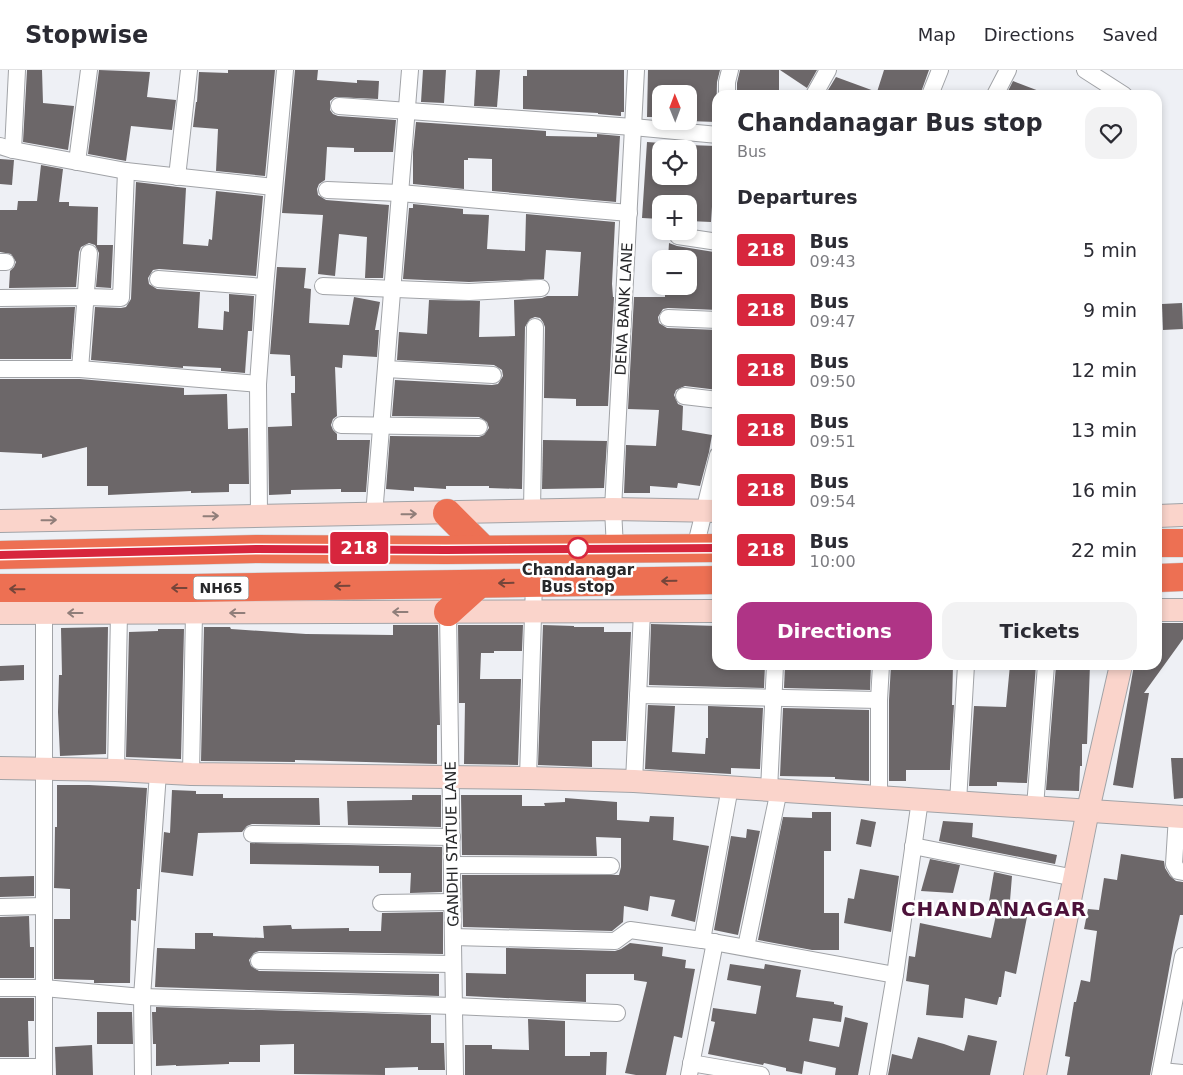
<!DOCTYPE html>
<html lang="en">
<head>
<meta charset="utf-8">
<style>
	body { margin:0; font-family:"DejaVu Sans",sans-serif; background:#f2f2f3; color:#2b2b33; height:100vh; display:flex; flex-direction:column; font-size:19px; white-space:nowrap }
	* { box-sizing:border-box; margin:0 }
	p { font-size:16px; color:#7c7c81 }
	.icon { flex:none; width:28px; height:28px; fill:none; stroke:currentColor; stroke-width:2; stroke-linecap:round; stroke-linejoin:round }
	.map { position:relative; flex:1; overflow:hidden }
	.sheet { position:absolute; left:712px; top:20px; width:450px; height:580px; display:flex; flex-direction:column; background:#fff; border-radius:15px; box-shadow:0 2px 8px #0003 }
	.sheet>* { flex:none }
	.badge { padding:0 10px; border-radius:4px; font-size:18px; line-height:32px }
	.needle { width:32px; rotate:359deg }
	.tools { position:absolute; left:652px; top:15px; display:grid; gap:10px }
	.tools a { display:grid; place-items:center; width:45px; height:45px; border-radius:10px; background:#fff; box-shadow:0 2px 8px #0003; font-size:25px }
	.map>.badge { position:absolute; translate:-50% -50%; box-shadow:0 0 0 2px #fff }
	h2 { padding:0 25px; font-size:19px; line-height:45px }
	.round { display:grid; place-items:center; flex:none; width:52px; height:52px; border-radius:15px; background:#f2f2f3 }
	.head { display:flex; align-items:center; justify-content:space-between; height:85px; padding:0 25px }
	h1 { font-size:24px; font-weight:700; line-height:38px }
	.primary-button { display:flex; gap:10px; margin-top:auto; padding:10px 25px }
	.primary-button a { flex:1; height:58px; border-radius:15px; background:#af3486; color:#fff; font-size:20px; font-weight:700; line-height:58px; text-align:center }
	.primary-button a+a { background:#f2f2f3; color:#2b2b33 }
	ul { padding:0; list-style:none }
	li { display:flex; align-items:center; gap:15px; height:60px; padding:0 25px }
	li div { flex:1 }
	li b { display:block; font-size:19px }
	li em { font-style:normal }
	li .badge { min-width:55px; font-weight:700; text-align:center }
	header { display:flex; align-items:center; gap:30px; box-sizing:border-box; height:70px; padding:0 25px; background:#fff; border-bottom:1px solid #e1e1e2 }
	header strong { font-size:24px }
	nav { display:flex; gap:28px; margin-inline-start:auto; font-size:18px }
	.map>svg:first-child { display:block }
	.building { fill:#6c6769 }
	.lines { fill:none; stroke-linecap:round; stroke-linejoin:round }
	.street-casing { stroke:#a1a3a7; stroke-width:18 }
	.secondary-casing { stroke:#a1a3a7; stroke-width:24 }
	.highway-casing { stroke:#cbcbcc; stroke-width:29 }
	.street { stroke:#fff; stroke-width:16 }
	.secondary { stroke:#fad4cb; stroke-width:22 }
	.highway { stroke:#ed7053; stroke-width:28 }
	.oneway { stroke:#907e7a }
	.oneway2 { stroke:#76453a }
	.line-casing { stroke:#fff; stroke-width:11 }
	.line { stroke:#d7263d; stroke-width:8 }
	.stop-dot { fill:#fff; stroke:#d7263d; stroke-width:2.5 }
	.labels { text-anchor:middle; stroke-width:5; stroke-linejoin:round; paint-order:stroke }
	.shield { fill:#fff; stroke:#68686a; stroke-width:1 }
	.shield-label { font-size:14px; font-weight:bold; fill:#27282a }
	.street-label { font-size:15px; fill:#27282a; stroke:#fff }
	.stop-label { font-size:15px; font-weight:bold; fill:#27282a; stroke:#fff }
	.district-label { font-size:20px; font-weight:bold; letter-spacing:1px; fill:#4d123a; stroke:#fff }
</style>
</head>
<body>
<header>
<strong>Stopwise</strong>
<nav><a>Map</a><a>Directions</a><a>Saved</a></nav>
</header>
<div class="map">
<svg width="1183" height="1005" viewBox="0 0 1183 1005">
	<rect width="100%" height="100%" fill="#eef0f5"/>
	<g class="building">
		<path d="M 27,0 L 42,0 L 43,33 L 74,36 L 68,80 L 23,72 Z"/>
		<path d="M 99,0 L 150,2 L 147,27 L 176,30 L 172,60 L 131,56 L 126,91 L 88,84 Z"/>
		<path d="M 228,0 L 275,0 L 265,106 L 216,101 L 218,59 L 193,57 L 196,32 L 197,32 L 199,2 L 228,3 Z"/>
		<path d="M 295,0 L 318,0 L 317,10 L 357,13 L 357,10 L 379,11 L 378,29 L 335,27 L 330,31 L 330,40 L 333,44 L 338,46 L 396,50 L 393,82 L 354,82 L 354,78 L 327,77 L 325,110 L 319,114 L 317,119 L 318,125 L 326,130 L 389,135 L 383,208 L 365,208 L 367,167 L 339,164 L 335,206 L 318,204 L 323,145 L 282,143 Z"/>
		<path d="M 423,0 L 446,0 L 444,33 L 421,32 Z"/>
		<path d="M 476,0 L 500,0 L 497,37 L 474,36 Z"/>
		<path d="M 527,0 L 624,0 L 624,42 L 621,42 L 621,46 L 598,44 L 598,43 L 523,39 L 523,6 L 527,6 Z"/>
		<path d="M 648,0 L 720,0 L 717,12 L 716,52 L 689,51 L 689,24 L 661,24 L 661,47 L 647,47 Z"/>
		<path d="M 740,0 L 779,0 L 779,25 L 737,25 L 737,13 Z"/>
		<path d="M 780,0 L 817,0 L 807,18 Z"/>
		<path d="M 884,0 L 929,0 L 920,25 L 825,25 L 836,7 L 877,22 Z"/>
		<path d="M 1013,11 L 1047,24 L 1047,25 L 1006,25 Z"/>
		<path d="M 416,52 L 546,61 L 546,66 L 597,67 L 597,64 L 620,66 L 616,132 L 492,121 L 492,89 L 468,88 L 468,90 L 464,90 L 464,119 L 413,114 L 413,82 Z"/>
		<path d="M 647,72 L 661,73 L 661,106 L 689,106 L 689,75 L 716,76 L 711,152 L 689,151 L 689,134 L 661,134 L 661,149 L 642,148 Z"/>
		<path d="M 0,89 L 14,90 L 12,115 L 0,114 Z"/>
		<path d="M 41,95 L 63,99 L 59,132 L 69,132 L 69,136 L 98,137 L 97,175 L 113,175 L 111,218 L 96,217 L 99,183 L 95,175 L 89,173 L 81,177 L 79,182 L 76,217 L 9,218 L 10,201 L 14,197 L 16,192 L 11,184 L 0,182 L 0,140 L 17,140 L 18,131 L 37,131 Z"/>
		<path d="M 136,112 L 186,118 L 183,174 L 208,176 L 209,169 L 212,170 L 216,121 L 263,126 L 256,206 L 159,199 L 153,200 L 148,208 L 149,214 L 157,219 L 200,222 L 198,258 L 223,260 L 224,241 L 229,242 L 229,224 L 254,226 L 252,261 L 248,261 L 245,303 L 221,301 L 221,298 L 183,296 L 183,298 L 91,290 L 95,237 L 121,238 L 126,237 L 131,229 Z"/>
		<path d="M 413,134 L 463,139 L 463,144 L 489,145 L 487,179 L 525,181 L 526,144 L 615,152 L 612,214 L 613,227 L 614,227 L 608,336 L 576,336 L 576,329 L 544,328 L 545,257 L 543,252 L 540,248 L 535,247 L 530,249 L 525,257 L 522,419 L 489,418 L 489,416 L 446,416 L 446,419 L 414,417 L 414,421 L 386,419 L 390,366 L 479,367 L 484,365 L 489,358 L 487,352 L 479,347 L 392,346 L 395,310 L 492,315 L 498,314 L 503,306 L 502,300 L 494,295 L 397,290 L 399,262 L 427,264 L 429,230 L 480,231 L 479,267 L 515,266 L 514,230 L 542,228 L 547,226 L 578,226 L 581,182 L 546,180 L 544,209 L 469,212 L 403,209 L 409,138 L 413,138 Z"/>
		<path d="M 669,173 L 677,176 L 714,182 L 714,191 L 718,191 L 718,240 L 668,238 L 663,239 L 658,247 L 659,253 L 667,258 L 718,260 L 718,320 L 685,316 L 676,320 L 674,325 L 678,334 L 683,336 L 682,360 L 712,365 L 709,382 L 700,416 L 678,413 L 677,418 L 650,416 L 650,423 L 624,423 L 626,375 L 656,376 L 659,340 L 628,339 L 634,227 L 665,227 L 665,216 L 689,216 L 689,189 L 668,189 Z"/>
		<path d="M 277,197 L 306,198 L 304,218 L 311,219 L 309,253 L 349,255 L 354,227 L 380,232 L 375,260 L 379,260 L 377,287 L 343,285 L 342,298 L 335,297 L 337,346 L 333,349 L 331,355 L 333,360 L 337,364 L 337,370 L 370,370 L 366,422 L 341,422 L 341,419 L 291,420 L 291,424 L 269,425 L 268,357 L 292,356 L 291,323 L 295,323 L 295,306 L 291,306 L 290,285 L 270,284 Z"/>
		<path d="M 1182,233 L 1183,259 L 1163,260 L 1162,234 Z"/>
		<path d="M 75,237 L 71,289 L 0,289 L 0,238 Z"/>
		<path d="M 0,309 L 80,309 L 184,318 L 184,325 L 227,324 L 228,359 L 248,358 L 249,414 L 229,414 L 229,422 L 191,423 L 191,421 L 108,425 L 108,416 L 87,416 L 87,377 L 42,388 L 42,384 L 0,382 Z"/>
		<path d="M 543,370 L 607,371 L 604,418 L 542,419 Z"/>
		<path d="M 1158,553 L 1183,553 L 1183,569 L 1144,623 L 1149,623 L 1133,718 L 1113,715 L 1134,595 L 1158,595 Z"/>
		<path d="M 651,554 L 718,556 L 718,595 L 765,595 L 764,618 L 649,615 Z"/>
		<path d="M 393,555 L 438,555 L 440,655 L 437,655 L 437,694 L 295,690 L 295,692 L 201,691 L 204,557 L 230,557 L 231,559 L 306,564 L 393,565 Z"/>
		<path d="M 458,555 L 523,555 L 522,581 L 494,581 L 494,583 L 481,583 L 480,609 L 521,609 L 518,695 L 464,694 L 465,633 L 459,633 Z"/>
		<path d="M 543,555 L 574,556 L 574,557 L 604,557 L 604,562 L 631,562 L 626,671 L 592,671 L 592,697 L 538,695 Z"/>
		<path d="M 108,557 L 106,684 L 60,686 L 58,642 L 59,605 L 62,605 L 61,558 Z"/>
		<path d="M 158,559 L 184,559 L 181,689 L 126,687 L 129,562 L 158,561 Z"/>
		<path d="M 24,595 L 24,610 L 0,611 L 0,596 Z"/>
		<path d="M 785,595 L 871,595 L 870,620 L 784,618 Z"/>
		<path d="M 891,595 L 953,595 L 952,635 L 954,635 L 950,700 L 906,700 L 906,711 L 889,711 L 889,630 Z"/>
		<path d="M 1010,595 L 1036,595 L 1027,713 L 997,712 L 997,716 L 969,716 L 974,636 L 1006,637 Z"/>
		<path d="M 1056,595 L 1090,595 L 1087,674 L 1082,674 L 1082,696 L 1080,696 L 1079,721 L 1046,720 Z"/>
		<path d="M 648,635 L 675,636 L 672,682 L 705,684 L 706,668 L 708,668 L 708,636 L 763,638 L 760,699 L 731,698 L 731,704 L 645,699 Z"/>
		<path d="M 783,638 L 869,640 L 869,711 L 835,709 L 835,707 L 780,706 Z"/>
		<path d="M 1171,688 L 1183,688 L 1183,728 L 1174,729 Z"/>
		<path d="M 57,715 L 89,715 L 147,718 L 140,819 L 137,819 L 136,851 L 131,850 L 130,913 L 94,913 L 94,910 L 54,909 L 54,849 L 70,849 L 70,819 L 54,818 L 55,757 L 57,757 Z"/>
		<path d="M 172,720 L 196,721 L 196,724 L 223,724 L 223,728 L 319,728 L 320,755 L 252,754 L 247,756 L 242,762 L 198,763 L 193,806 L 161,802 L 164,762 L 170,763 Z"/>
		<path d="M 412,725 L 441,725 L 441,757 L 348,755 L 347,731 L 412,730 Z"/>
		<path d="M 461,725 L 522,725 L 522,736 L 545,736 L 544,733 L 565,732 L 565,728 L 617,732 L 617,750 L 649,752 L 650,746 L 674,747 L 673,770 L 709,776 L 695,852 L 671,846 L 675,830 L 650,826 L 648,841 L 624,836 L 623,852 L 612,861 L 463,857 L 462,805 L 619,805 L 621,797 L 621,768 L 596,767 L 597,786 L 462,785 Z"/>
		<path d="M 812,742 L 831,742 L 831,781 L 824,781 L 824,843 L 839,843 L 839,880 L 812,880 L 758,870 L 783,747 L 812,748 Z"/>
		<path d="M 861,749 L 876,752 L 871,777 L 856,774 Z"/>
		<path d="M 943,751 L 973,753 L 972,767 L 1057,785 L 1055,794 L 939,771 Z"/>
		<path d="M 747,759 L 760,761 L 738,865 L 714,860 L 731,766 L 746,768 Z"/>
		<path d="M 250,773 L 442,777 L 442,822 L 410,823 L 411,803 L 379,803 L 379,796 L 250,794 Z"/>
		<path d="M 1121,784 L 1164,791 L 1165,798 L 1170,806 L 1176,811 L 1183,812 L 1183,845 L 1180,845 L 1174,872 L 1150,1005 L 1067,1005 L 1070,987 L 1065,986 L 1074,932 L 1076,932 L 1081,910 L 1090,912 L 1097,861 L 1084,859 L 1088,839 L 1099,840 L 1104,808 L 1117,810 Z"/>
		<path d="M 930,789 L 960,795 L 953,823 L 921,821 Z"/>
		<path d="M 860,799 L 899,806 L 891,862 L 844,853 L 848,828 L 854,829 Z"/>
		<path d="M 994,802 L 1012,806 L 1009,843 L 1027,847 L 1016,904 L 1005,901 L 1001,927 L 999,927 L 997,935 L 965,928 L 963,948 L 926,945 L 929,915 L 906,911 L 909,886 L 915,887 L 920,853 L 991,868 L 996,845 L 987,843 Z"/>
		<path d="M 34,806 L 34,826 L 0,827 L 0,807 Z"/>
		<path d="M 443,842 L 443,884 L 259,881 L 254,883 L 249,890 L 251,896 L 259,901 L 439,904 L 439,926 L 155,917 L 157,878 L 195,879 L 195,863 L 213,863 L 213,866 L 264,868 L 263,856 L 291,855 L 292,859 L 349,858 L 349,861 L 381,861 L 382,843 Z"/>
		<path d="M 29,846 L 30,877 L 34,877 L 34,908 L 0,908 L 0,847 Z"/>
		<path d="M 630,873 L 663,877 L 662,886 L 686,890 L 685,898 L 695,899 L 682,968 L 674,966 L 666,1005 L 636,1005 L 625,1003 L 647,912 L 634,910 L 634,904 L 586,904 L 586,932 L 466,926 L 466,903 L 506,904 L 506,878 L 615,881 L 621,879 Z"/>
		<path d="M 730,894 L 764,899 L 765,894 L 801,900 L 796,927 L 834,932 L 834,934 L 843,936 L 841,952 L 813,948 L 809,971 L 839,977 L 845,947 L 868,953 L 858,1005 L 835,1005 L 836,998 L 804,991 L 802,1004 L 786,1001 L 786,998 L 764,993 L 763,995 L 708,984 L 715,952 L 711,951 L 713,938 L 756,944 L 761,916 L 727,910 Z"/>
		<path d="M 0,928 L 34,928 L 34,951 L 28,951 L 29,987 L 0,987 Z"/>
		<path d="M 156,937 L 431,945 L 431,973 L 444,973 L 445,1000 L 418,1000 L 418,997 L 385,998 L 385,1005 L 294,1004 L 294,974 L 260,975 L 260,992 L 229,992 L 229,994 L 176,996 L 176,995 L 156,996 L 156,974 L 153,974 L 152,942 L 156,942 Z"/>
		<path d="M 97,942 L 132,942 L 133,974 L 97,974 Z"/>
		<path d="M 528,949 L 565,951 L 565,986 L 590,986 L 590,982 L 607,982 L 606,1005 L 465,1005 L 465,975 L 492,975 L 492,979 L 529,980 Z"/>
		<path d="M 968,965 L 997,971 L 990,1005 L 888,1005 L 892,984 L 912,989 L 918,967 L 944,974 L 964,981 Z"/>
		<path d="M 92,975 L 93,1005 L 56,1005 L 55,977 Z"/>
	</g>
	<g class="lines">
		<defs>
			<g id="street">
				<path d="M 1085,0 L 1124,25"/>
				<path d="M 727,25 L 727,12 L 730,0"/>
				<path d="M 814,25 L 828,0"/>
				<path d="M 930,25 L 940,0"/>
				<path d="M 995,25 L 1008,0"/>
				<path d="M 339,36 L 633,57 L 718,65"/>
				<path d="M 0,76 L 13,80 L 126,101 L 274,117"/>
				<path d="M 13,80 L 17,0"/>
				<path d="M 77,92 L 89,0"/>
				<path d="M 177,107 L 189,0"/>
				<path d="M 327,120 L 400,123 L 629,143"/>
				<path d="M 678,166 L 718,172"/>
				<path d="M 0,192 L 6,192"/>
				<path d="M 158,209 L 265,217"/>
				<path d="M 323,216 L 469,222 L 541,218"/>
				<path d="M 0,228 L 86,227 L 121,228 L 126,101"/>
				<path d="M 668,248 L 718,250"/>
				<path d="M 0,299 L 80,299 L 258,314"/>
				<path d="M 80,299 L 89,183"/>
				<path d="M 386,299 L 493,305"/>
				<path d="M 684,326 L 718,330"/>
				<path d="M 341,355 L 479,357"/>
				<path d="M 532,441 L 535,257"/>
				<path d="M 259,445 L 258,314 L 265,217 L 285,0"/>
				<path d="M 374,445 L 410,0"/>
				<path d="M 615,478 L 613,439 L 636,0"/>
				<path d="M 695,478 L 718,385"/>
				<path d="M 448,542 L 455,1005"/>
				<path d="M 638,625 L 879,630"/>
				<path d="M 116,700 L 119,543"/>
				<path d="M 191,704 L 194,543"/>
				<path d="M 528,708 L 534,513"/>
				<path d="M 634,711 L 642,542"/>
				<path d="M 769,720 L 775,595"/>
				<path d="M 879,727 L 879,630 L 881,595"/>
				<path d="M 958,732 L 966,595"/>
				<path d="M 1035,737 L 1046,595"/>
				<path d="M 1177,746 L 1174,794 L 1178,801 L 1183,802"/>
				<path d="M 252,764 L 452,767"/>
				<path d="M 913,776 L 1075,808"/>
				<path d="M 452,795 L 611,796"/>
				<path d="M 381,833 L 452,832"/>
				<path d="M 0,837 L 44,836"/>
				<path d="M 453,867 L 615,871 L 630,860 L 702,870 L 895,905"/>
				<path d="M 702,870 L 730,717"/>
				<path d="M 746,877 L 779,720"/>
				<path d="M 259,891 L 453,894"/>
				<path d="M 0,918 L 44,918 L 142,927 L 454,936 L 617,943"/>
				<path d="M 691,993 L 761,1005"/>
				<path d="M 0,997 L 44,997"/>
				<path d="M 1161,1001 L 1183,1003"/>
				<path d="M 44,1005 L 44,543"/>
				<path d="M 143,1005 L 142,927 L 158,703"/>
				<path d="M 689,1005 L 715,872"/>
				<path d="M 878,1005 L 895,905 L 920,730"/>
				<path d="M 1160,1005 L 1183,886"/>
			</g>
			<g id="secondary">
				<path d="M 1158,446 L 1183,445"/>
				<path d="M 0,451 L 613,439 L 718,441"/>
				<path d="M 1158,540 L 1183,540"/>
				<path d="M 0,543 L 718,541"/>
				<path d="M 0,698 L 116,700 L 191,704 L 528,708 L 634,711 L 1183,747"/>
				<path d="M 1035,1005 L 1088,740 L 1121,595"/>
			</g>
			<g id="highway">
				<path d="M 447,443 L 483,479"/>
				<path d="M 1158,473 L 1183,473"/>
				<path d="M 0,485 L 256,479 L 446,480 L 718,478"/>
				<path d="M 1158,508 L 1183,507"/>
				<path d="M 0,518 L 193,518 L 718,510"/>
				<path d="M 448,542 L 479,514"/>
			</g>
		</defs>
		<use href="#street" class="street-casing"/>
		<use href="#secondary" class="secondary-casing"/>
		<use href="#highway" class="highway-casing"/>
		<use href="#street" class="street"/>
		<use href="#secondary" class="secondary"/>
		<use href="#highway" class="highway"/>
	</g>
	<defs><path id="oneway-shaft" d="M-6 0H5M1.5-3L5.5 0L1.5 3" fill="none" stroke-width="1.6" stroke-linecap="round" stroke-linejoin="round" transform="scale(1.25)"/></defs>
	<g class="oneway">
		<use href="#oneway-shaft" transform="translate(409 444) rotate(-1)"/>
		<use href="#oneway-shaft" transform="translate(211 446) rotate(-1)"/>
		<use href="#oneway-shaft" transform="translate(49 450) rotate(-1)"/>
		<use href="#oneway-shaft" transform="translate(400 542) rotate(180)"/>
		<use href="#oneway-shaft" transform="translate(75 543) rotate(180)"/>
		<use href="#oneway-shaft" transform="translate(237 543) rotate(180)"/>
	</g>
	<g class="oneway2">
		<use href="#oneway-shaft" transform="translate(669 511) rotate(179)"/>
		<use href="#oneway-shaft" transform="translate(506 513) rotate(179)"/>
		<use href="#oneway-shaft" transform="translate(342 516) rotate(179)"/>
		<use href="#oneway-shaft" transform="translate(179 518) rotate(180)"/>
		<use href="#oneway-shaft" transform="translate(17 519) rotate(-179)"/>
	</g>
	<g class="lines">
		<defs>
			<path id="line" d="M 0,485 L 256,479 L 446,480 L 718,478"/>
		</defs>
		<use href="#line" class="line-casing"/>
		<use href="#line" class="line"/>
	</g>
	<circle class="stop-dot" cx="578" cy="478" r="10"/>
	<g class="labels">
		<rect class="shield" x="193.5" y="506.5" width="55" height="23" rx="4"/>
		<g class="shield-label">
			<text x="221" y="523">NH65</text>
		</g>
		<g class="street-label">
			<text transform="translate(624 239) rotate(-87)" y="5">DENA BANK LANE</text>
			<text transform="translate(452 774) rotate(-91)" y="5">GANDHI STATUE LANE</text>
		</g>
		<g class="stop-label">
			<text x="578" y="505">Chandanagar<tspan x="578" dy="17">Bus stop</tspan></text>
		</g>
		<g class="district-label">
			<text x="994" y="846">CHANDANAGAR</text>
		</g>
	</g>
</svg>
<div class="tools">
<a><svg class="needle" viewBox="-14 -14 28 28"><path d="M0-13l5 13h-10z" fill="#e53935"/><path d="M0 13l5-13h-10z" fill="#7c7c81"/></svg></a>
<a><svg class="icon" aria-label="locate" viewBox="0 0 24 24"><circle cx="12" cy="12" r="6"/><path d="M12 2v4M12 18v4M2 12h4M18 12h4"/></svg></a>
<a>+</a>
<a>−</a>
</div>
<b class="badge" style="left:359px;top:478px;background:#d7263d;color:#fff">218</b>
<section class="sheet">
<div class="head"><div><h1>Chandanagar Bus stop</h1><p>Bus</p></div><a class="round"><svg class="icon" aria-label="heart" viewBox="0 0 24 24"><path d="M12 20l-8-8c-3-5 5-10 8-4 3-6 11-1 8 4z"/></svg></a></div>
<h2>Departures</h2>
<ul>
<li><span class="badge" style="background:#d7263d;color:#fff">218</span><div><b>Bus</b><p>09:43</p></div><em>5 min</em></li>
<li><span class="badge" style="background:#d7263d;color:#fff">218</span><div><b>Bus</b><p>09:47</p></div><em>9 min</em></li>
<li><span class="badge" style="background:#d7263d;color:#fff">218</span><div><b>Bus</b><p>09:50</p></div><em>12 min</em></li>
<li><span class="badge" style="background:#d7263d;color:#fff">218</span><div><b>Bus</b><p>09:51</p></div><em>13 min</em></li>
<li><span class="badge" style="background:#d7263d;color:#fff">218</span><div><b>Bus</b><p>09:54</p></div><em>16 min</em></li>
<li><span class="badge" style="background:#d7263d;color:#fff">218</span><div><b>Bus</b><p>10:00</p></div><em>22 min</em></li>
</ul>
<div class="primary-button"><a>Directions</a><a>Tickets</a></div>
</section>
</div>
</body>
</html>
